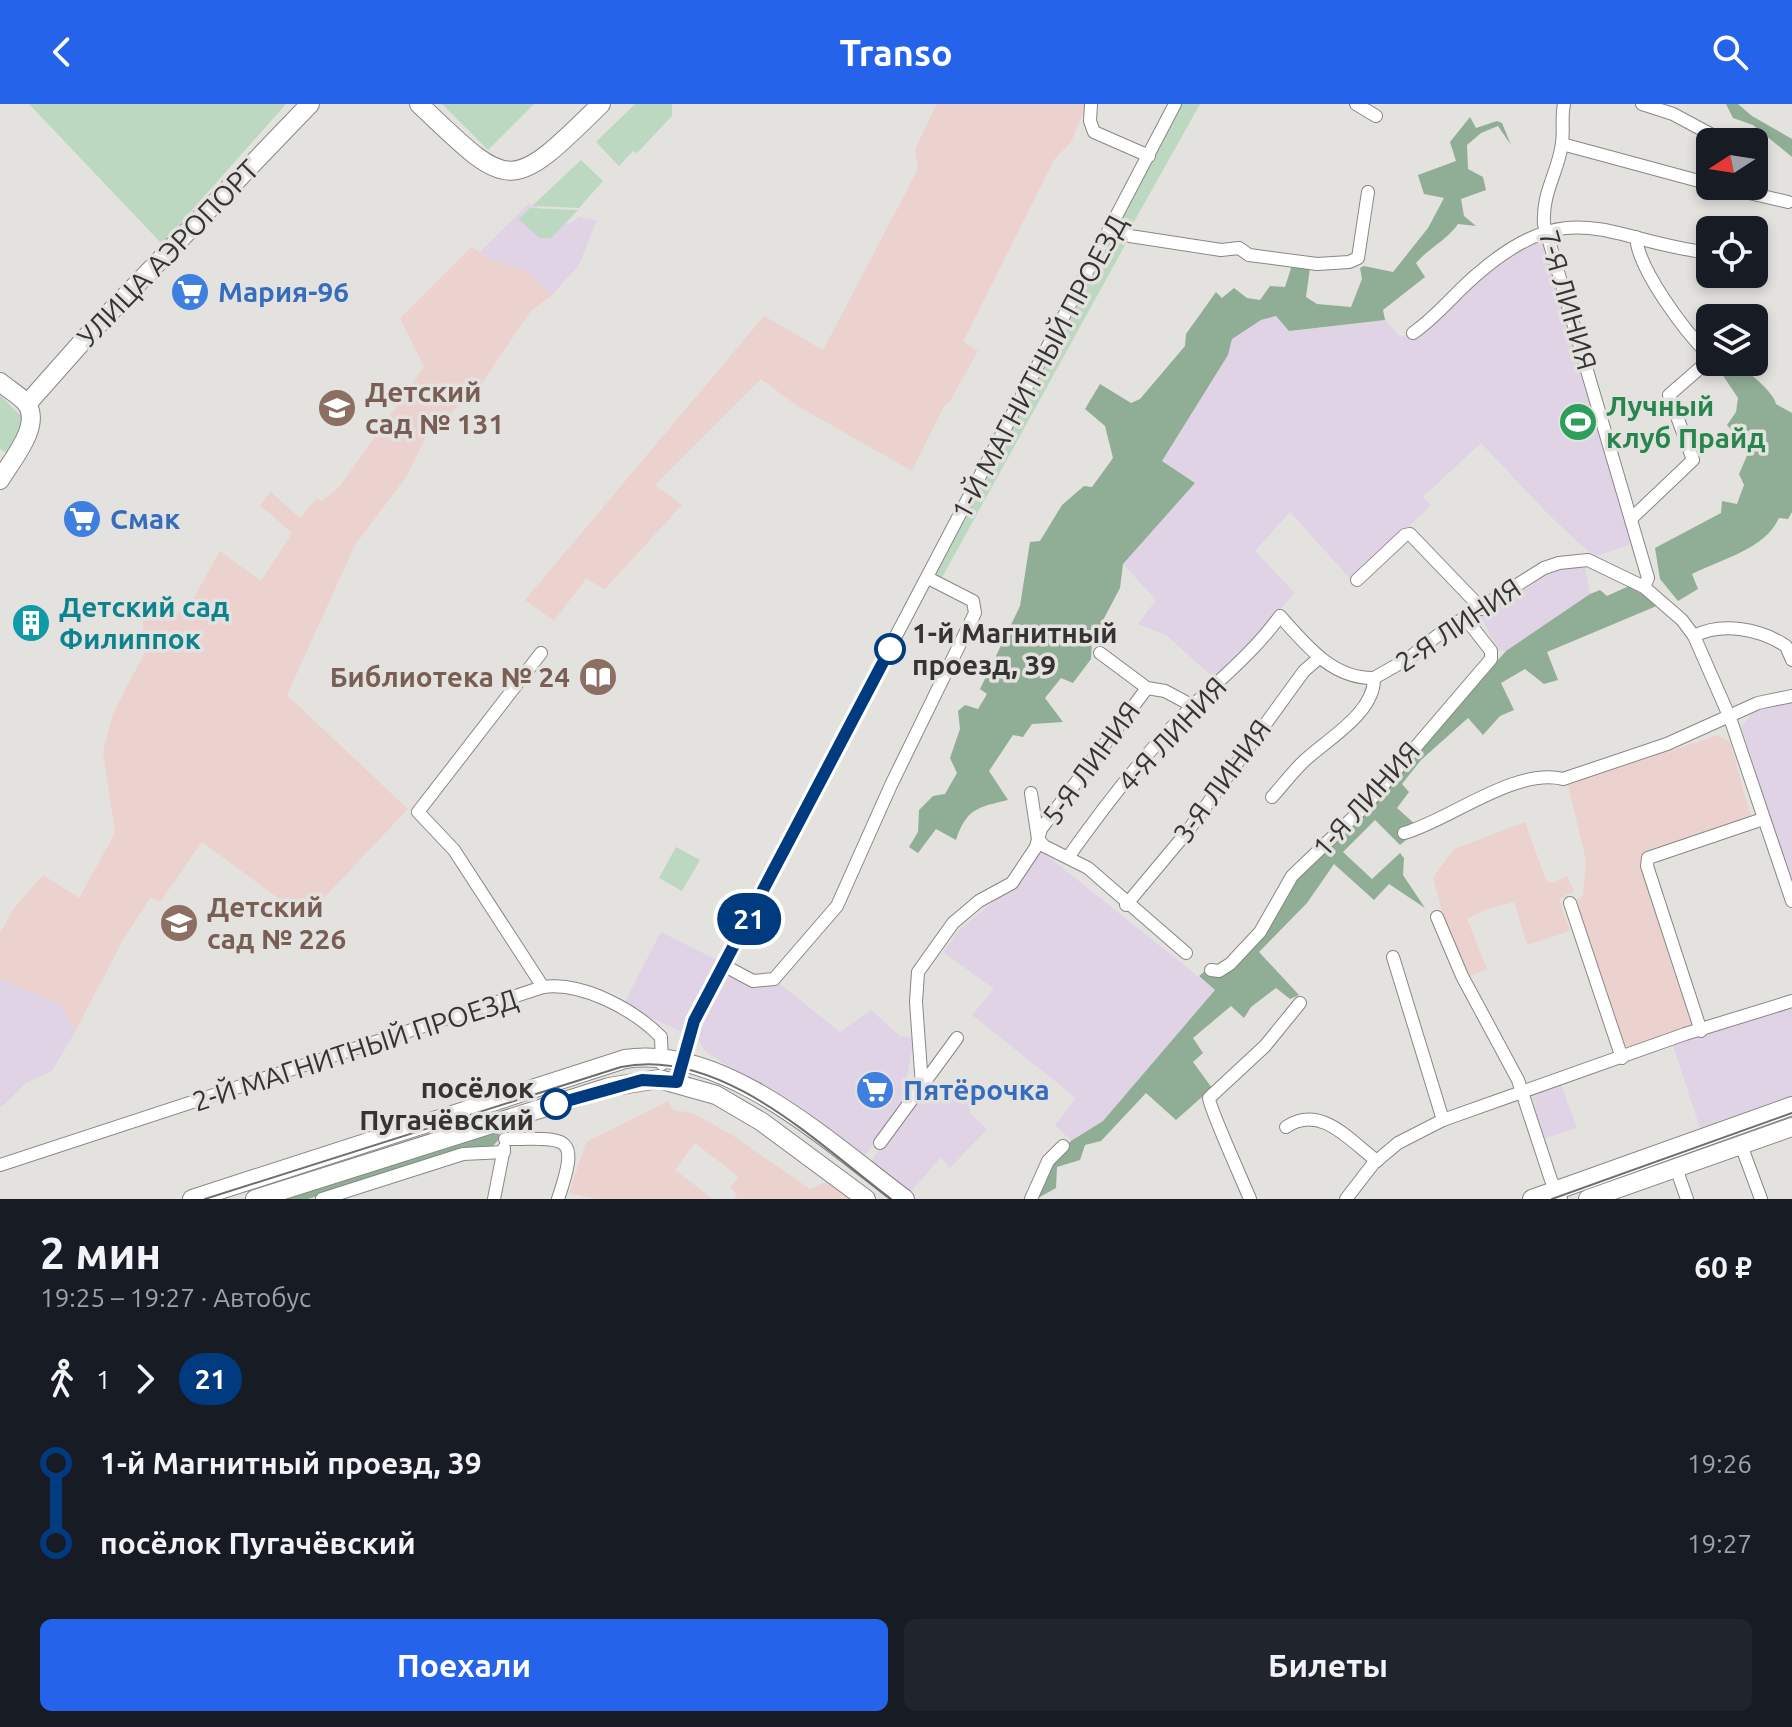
<!DOCTYPE html>
<html lang="ru">
<head>
<meta charset="utf-8">
<style>
	body { margin:0; font-family:Ubuntu,sans-serif; background:#20242c; color:#f1f3f6; height:100vh; display:flex; flex-direction:column; font-size:30px; white-space:nowrap }
	* { box-sizing:border-box; margin:0 }
	p { font-size:26px; color:#9ea1a6 }
	.icon { flex:none; width:44px; height:44px; fill:none; stroke:currentColor; stroke-width:2; stroke-linecap:round; stroke-linejoin:round }
	.map { position:relative; height:1095px; overflow:hidden }
	.sheet { display:flex; flex-direction:column; background:#171b24; flex:1 }
	.sheet>* { flex:none }
	.badge { padding:0 16px; border-radius:26px; font-size:28px; line-height:52px }
	.needle { width:52px; rotate:258deg }
	.controls { position:absolute; left:1696px; top:24px; display:grid; gap:16px }
	.controls a { display:grid; place-items:center; width:72px; height:72px; border-radius:12px; background:#171b24; box-shadow:0 4px 12px #0003; font-size:40px }
	.map>.badge { position:absolute; translate:-50% -50%; box-shadow:0 0 0 4px #fff }
	.legs { display:flex; align-items:center; gap:12px; height:88px; padding:0 40px; font-size:26px }
	.legs p { margin-inline-start:auto }
	.overview { display:flex; align-items:center; justify-content:space-between; height:136px; padding:0 40px }
	h1 { font-size:44px; font-weight:700; line-height:60px }
	.primary-button { display:flex; gap:16px; margin-top:auto; padding:16px 40px }
	.primary-button a { flex:1; height:92px; border-radius:12px; background:#2563eb; color:#fff; font-size:32px; font-weight:700; line-height:92px; text-align:center }
	.primary-button a+a { background:#20242c; color:#f1f3f6 }
	ul { padding:0 40px; list-style:none }
	li { display:flex; align-items:center; gap:28px; height:80px; font-size:30px }
	li i { display:grid; place-items:center; width:12px; height:100%; margin:0 10px; background:currentColor }
	li i::after { content:''; width:20px; height:20px; margin:-10px; border:6px solid; border-radius:50%; background:#171b24 }
	li p { margin-inline-start:auto }
	li:first-child i { background:linear-gradient(#0000 50%,currentColor 0) }
	li:last-child i { background:linear-gradient(currentColor 50%,#0000 0) }
	header { display:flex; justify-content:space-between; align-items:center; height:104px; padding:0 40px; background:#2563eb; color:#fff; font-size:36px; font-weight:700 }
	.map>svg:first-child { display:block }
	.commercial { fill:#e1d3e6 }
	.industrial { fill:#ecd2cf }
	.green { fill:#bcd8c0 }
	.forest { fill:#90ad95 }
	.lines { fill:none; stroke-linecap:round; stroke-linejoin:round }
	.minor-casing { stroke:#888784; stroke-width:14 }
	.secondary-casing { stroke:#888784; stroke-width:20 }
	.minor { stroke:#fff; stroke-width:12 }
	.secondary { stroke:#fff; stroke-width:18 }
	.tram { stroke:#6f6e6d; stroke-width:2 }
	.line-1-casing { stroke:#fff; stroke-width:18 }
	.line-1 { stroke:#003b80; stroke-width:12 }
	.stop-1-dot { fill:#fff; stroke:#003b80; stroke-width:4 }
	.labels { text-anchor:middle; stroke-width:7; stroke-linejoin:round; paint-order:stroke }
	.street-label { font-size:28px; fill:#353433; stroke:#e3e2df }
	.shop-label { font-size:28px; font-weight:bold; fill:#366cbe; stroke:#e3e2df; text-anchor:start }
	.education-label { font-size:28px; font-weight:bold; fill:#785e54; stroke:#e3e2df; text-anchor:start }
	.leisure-label { font-size:28px; font-weight:bold; fill:#27864d; stroke:#e3e2df; text-anchor:start }
	.culture-label { font-size:28px; font-weight:bold; fill:#0d838f; stroke:#e3e2df; text-anchor:start }
	.stop-label { font-size:28px; font-weight:bold; fill:#353433; stroke:#e3e2df; text-anchor:start }
</style>
</head>
<body>
<header><svg class="icon" aria-label="back" viewBox="0 0 24 24"><path d="M15 5l-7 7 7 7"/></svg>Transo<svg class="icon" aria-label="search" viewBox="0 0 24 24"><circle cx="10" cy="10" r="6"/><path d="M15 15l6 6"/></svg></header>
<div class="map">
<svg width="1792" height="1095" viewBox="0 0 1792 1095">
	<rect width="100%" height="100%" fill="#e3e2df"/>
	<g class="commercial">
		<path d="M 529,99 L 570,120 L 579,113 L 597,116 L 579,161 L 551,192 L 531,169 L 495,157 L 480,148 Z"/>
		<path d="M 1533,136 L 1543,137 L 1634,439 L 1594,453 L 1548,410 L 1481,339 L 1423,393 L 1431,401 L 1352,477 L 1290,408 L 1255,447 L 1295,489 L 1215,575 L 1166,531 L 1138,520 L 1156,496 L 1123,460 L 1195,379 L 1162,357 L 1228,251 L 1232,235 L 1261,216 L 1276,212 L 1289,227 L 1385,216 L 1400,233 L 1412,228 L 1500,152 Z"/>
		<path d="M 1584,458 L 1590,490 L 1508,547 L 1498,546 L 1480,511 L 1546,468 Z"/>
		<path d="M 1792,597 L 1792,780 L 1741,623 L 1752,609 Z"/>
		<path d="M 1040,746 L 1215,886 L 1103,1017 L 1071,1037 L 1055,1021 L 1076,994 L 972,911 L 994,885 L 943,848 L 958,827 L 1014,781 Z"/>
		<path d="M 661,828 L 721,858 L 684,929 L 623,901 Z"/>
		<path d="M 733,870 L 753,880 L 779,879 L 840,928 L 871,906 L 900,932 L 914,934 L 902,1000 L 863,1055 L 705,947 L 699,937 L 698,916 L 726,871 Z"/>
		<path d="M 0,875 L 61,901 L 75,928 L 52,967 L 26,979 L 0,1004 Z"/>
		<path d="M 1792,903 L 1792,996 L 1701,1027 L 1672,939 Z"/>
		<path d="M 1561,981 L 1577,1024 L 1543,1035 L 1532,993 Z"/>
		<path d="M 922,986 L 941,994 L 967,997 L 971,1010 L 987,1025 L 950,1064 L 941,1053 L 909,1090 L 872,1064 L 871,1057 Z"/>
	</g>
	<g class="industrial">
		<path d="M 937,0 L 1086,0 L 1086,3 L 1071,38 L 1054,56 L 963,238 L 978,247 L 950,297 L 944,302 L 912,367 L 796,301 L 761,275 L 655,381 L 682,401 L 605,485 L 586,475 L 554,517 L 525,496 L 764,212 L 823,246 L 918,65 L 915,45 Z"/>
		<path d="M 471,143 L 495,157 L 531,169 L 551,192 L 530,208 L 478,285 L 427,330 L 407,372 L 355,441 L 287,591 L 408,705 L 305,814 L 202,738 L 160,798 L 150,794 L 123,836 L 75,928 L 61,901 L 0,875 L 0,829 L 14,804 L 43,771 L 79,794 L 115,729 L 103,648 L 113,609 L 144,550 L 143,514 L 168,517 L 193,495 L 220,447 L 261,477 L 292,429 L 260,401 L 271,388 L 300,414 L 316,395 L 322,397 L 340,382 L 424,263 L 400,214 Z"/>
		<path d="M 1718,631 L 1730,638 L 1751,713 L 1651,746 L 1642,753 L 1641,762 L 1692,918 L 1690,922 L 1632,946 L 1624,939 L 1575,797 L 1583,791 L 1586,756 L 1568,681 Z"/>
		<path d="M 1525,718 L 1546,776 L 1552,779 L 1567,772 L 1574,787 L 1559,795 L 1570,827 L 1527,841 L 1514,798 L 1487,805 L 1467,815 L 1487,865 L 1467,873 L 1447,826 L 1433,773 L 1454,745 Z"/>
		<path d="M 668,997 L 673,1006 L 693,1009 L 732,1031 L 810,1085 L 829,1077 L 856,1095 L 734,1095 L 737,1090 L 730,1083 L 739,1073 L 695,1039 L 675,1066 L 713,1095 L 595,1095 L 569,1089 L 586,1038 Z"/>
	</g>
	<g class="green">
		<path d="M 29,0 L 286,0 L 162,140 Z"/>
		<path d="M 442,0 L 534,0 L 488,46 Z"/>
		<path d="M 635,0 L 672,0 L 672,12 L 637,49 L 633,47 L 619,62 L 596,38 Z"/>
		<path d="M 1179,0 L 1200,0 L 1131,123 L 1131,130 L 1117,120 Z"/>
		<path d="M 581,56 L 603,77 L 579,104 L 532,102 Z"/>
		<path d="M 530,104 L 578,106 L 551,134 L 539,134 L 519,115 Z"/>
		<path d="M 1114,129 L 1129,134 L 940,477 L 934,471 Z"/>
		<path d="M 0,291 L 21,312 L 21,327 L 9,350 L 0,345 Z"/>
		<path d="M 676,743 L 700,756 L 682,787 L 659,774 Z"/>
	</g>
	<g class="forest">
		<path d="M 1726,0 L 1738,0 L 1752,12 L 1792,35 L 1792,53 L 1753,21 L 1733,14 Z"/>
		<path d="M 1470,13 L 1476,24 L 1497,17 L 1502,19 L 1511,41 L 1498,22 L 1481,29 L 1467,41 L 1468,65 L 1483,73 L 1486,86 L 1461,95 L 1464,112 L 1476,122 L 1458,120 C 1447,136 1429,144 1416,159 L 1425,173 L 1383,206 L 1385,216 L 1289,227 L 1276,212 L 1261,216 L 1232,235 L 1228,251 L 1162,357 L 1195,379 L 1123,460 L 1120,484 L 1092,537 L 1091,555 L 1073,579 L 1061,574 L 1045,594 L 1063,618 L 1032,620 L 1023,633 L 1013,631 L 989,667 L 1008,696 C 978,703 966,705 956,736 L 936,725 L 918,749 L 909,743 L 918,728 L 919,706 L 933,692 L 945,690 L 957,669 L 950,654 L 960,625 L 958,607 L 965,601 L 978,605 L 987,590 L 980,585 L 1020,502 L 1030,438 L 1040,437 L 1062,401 L 1084,382 L 1092,383 L 1113,354 L 1105,322 L 1085,305 L 1100,280 L 1131,299 L 1140,295 L 1185,242 L 1186,230 L 1216,188 L 1222,194 L 1234,184 L 1247,194 L 1260,196 L 1270,182 L 1285,183 L 1292,161 L 1310,164 L 1306,193 L 1317,200 L 1351,203 L 1362,175 L 1360,164 L 1364,162 L 1393,168 L 1428,124 L 1444,94 L 1424,90 L 1418,71 L 1456,57 L 1450,38 Z"/>
		<path d="M 1731,258 C 1743,262 1774,288 1776,300 L 1792,309 L 1792,408 L 1788,415 L 1779,414 C 1765,445 1722,455 1692,470 L 1698,485 L 1678,497 L 1660,475 L 1655,444 L 1721,409 L 1722,397 L 1737,400 L 1744,381 L 1739,370 L 1749,347 L 1727,321 L 1736,308 L 1738,294 L 1722,270 Z"/>
		<path d="M 1629,482 L 1659,501 L 1547,548 L 1558,576 L 1544,580 L 1525,565 L 1501,579 L 1514,606 L 1500,612 L 1483,631 L 1468,614 L 1421,656 L 1402,680 L 1409,688 L 1397,704 L 1416,721 L 1417,727 L 1400,741 L 1375,716 L 1343,748 L 1372,775 L 1400,749 L 1404,754 L 1403,771 L 1425,804 L 1389,780 L 1374,796 L 1334,760 L 1307,799 L 1259,848 L 1299,891 L 1290,895 L 1276,884 L 1251,903 L 1244,914 L 1231,902 L 1193,934 L 1203,949 L 1193,958 L 1212,984 L 1176,1016 L 1146,989 L 1101,1037 L 1085,1041 L 1080,1056 L 1057,1063 L 1056,1084 L 1038,1094 L 1052,1059 L 1071,1037 L 1103,1017 L 1215,886 L 1199,872 L 1205,867 L 1220,870 L 1295,775 L 1366,705 L 1506,547 L 1590,490 L 1600,486 L 1607,492 Z"/>
		<path d="M 497,1026 L 500,1034 L 492,1043 L 438,1053 L 308,1095 L 277,1095 Z"/>
	</g>
	<g class="lines">
		<defs>
			<g id="minor">
				<path d="M 1091,0 L 1090,17 L 1094,28 L 1149,52"/>
				<path d="M 1356,0 L 1376,12"/>
				<path d="M 1564,0 C 1561,14 1564,25 1562,39 C 1559,67 1542,87 1544,120 L 1648,474 L 1644,483"/>
				<path d="M 1642,0 L 1673,10 L 1714,32 L 1714,38"/>
				<path d="M 1562,40 L 1710,80"/>
				<path d="M 1703,78 L 1710,54"/>
				<path d="M 1719,82 L 1788,98"/>
				<path d="M 1112,124 L 1130,132 L 1221,146 L 1239,144 L 1249,151 L 1317,160 L 1349,158 L 1358,154 L 1368,88"/>
				<path d="M 1413,229 C 1439,211 1457,186 1481,167 C 1573,89 1609,137 1710,149"/>
				<path d="M 1633,413 L 1693,356 L 1669,291 L 1707,258 L 1709,251 C 1685,228 1638,165 1636,133"/>
				<path d="M 1357,476 L 1405,431 L 1410,430 L 1482,505"/>
				<path d="M 1694,532 C 1721,518 1759,524 1786,542 L 1792,556"/>
				<path d="M 541,549 L 418,708 L 454,746 L 543,883"/>
				<path d="M 1100,549 L 1147,584 L 1165,587 L 1193,602"/>
				<path d="M 1147,584 L 1041,725 L 1038,735 L 1044,742 L 1088,764 L 1186,849"/>
				<path d="M 1272,693 C 1282,682 1291,670 1302,659 C 1324,637 1375,610 1374,574"/>
				<path d="M 1404,729 C 1448,717 1515,663 1563,675 L 1667,640 L 1758,599 L 1792,592"/>
				<path d="M 1069,752 C 1101,707 1135,662 1173,622 C 1208,584 1250,554 1280,512 C 1305,540 1332,575 1374,574 L 1409,554 L 1442,528 L 1544,464 L 1559,459 L 1588,456 L 1644,483 L 1682,516 L 1694,532 L 1730,614 L 1792,797"/>
				<path d="M 1570,799 L 1622,954"/>
				<path d="M 1126,801 L 1187,728 L 1304,567 L 1319,554"/>
				<path d="M 1437,813 L 1462,872 L 1518,976 L 1551,1076 L 1561,1095"/>
				<path d="M 1393,853 L 1443,1016"/>
				<path d="M 725,862 L 753,877 L 774,875 L 837,802 L 891,681 L 975,509 L 973,497 L 928,474"/>
				<path d="M 1211,866 L 1219,867 L 1230,860 L 1260,828 L 1292,772 L 1366,701 L 1491,555 L 1491,547 L 1466,515"/>
				<path d="M 1701,927 L 1647,762 L 1648,754 L 1763,715"/>
				<path d="M 680,964 L 694,917 L 1175,0"/>
				<path d="M 922,982 L 916,898 L 918,868 L 953,819 L 979,797 L 1012,779 L 1036,743 L 1038,735 L 1031,689"/>
				<path d="M 1286,1023 C 1321,999 1351,1038 1377,1057"/>
				<path d="M 505,1035 C 567,1035 581,1028 558,1095"/>
				<path d="M 880,1039 L 957,934"/>
				<path d="M 1741,1041 L 1761,1095"/>
				<path d="M 0,1061 L 543,883 C 583,878 633,905 661,933 L 662,960"/>
				<path d="M 1676,1064 L 1687,1095"/>
				<path d="M 322,1095 L 463,1050 L 504,1048"/>
				<path d="M 494,1095 L 504,1044"/>
				<path d="M 1031,1095 L 1048,1057 L 1063,1042"/>
				<path d="M 1250,1095 C 1244,1080 1209,1003 1209,994 L 1265,942 L 1300,899"/>
				<path d="M 1346,1095 L 1373,1060 L 1398,1039 L 1443,1016 L 1685,930 L 1792,897"/>
			</g>
			<g id="secondary">
				<path d="M 419,0 C 510,87 509,91 601,0"/>
				<path d="M 0,278 C 8,285 19,291 26,299 C 43,321 11,357 0,376"/>
				<path d="M 27,300 L 90,229 L 310,0"/>
				<path d="M 192,1095 L 625,955 C 724,940 830,1039 905,1095"/>
				<path d="M 255,1095 L 609,983 L 659,975 L 716,991 L 762,1018 L 866,1095"/>
				<path d="M 1532,1095 L 1792,1002"/>
				<path d="M 1588,1095 L 1792,1023"/>
			</g>
		</defs>
		<use href="#minor" class="minor-casing"/>
		<use href="#secondary" class="secondary-casing"/>
		<use href="#minor" class="minor"/>
		<use href="#secondary" class="secondary"/>
		<g class="tram">
			<path d="M 205,1095 L 621,963 C 720,942 818,1040 891,1095"/>
			<path d="M 1552,1095 L 1792,1009"/>
		</g>
	</g>
	<g class="lines">
		<defs>
			<path id="line-1" d="M 556,1000 L 642,976 L 677,978 L 694,917 L 890,545"/>
		</defs>
		<use href="#line-1" class="line-1-casing"/>
		<use href="#line-1" class="line-1"/>
	</g>
	<defs>
		<symbol id="supermarket-disc" viewBox="-11 -11 22 22"><circle r="9.5" fill="#3f7fe0" stroke="#e3e2df"/><path d="M-6-5.5h2.5l.6 2H6L4.5 2H-2.5L-4.4-4H-6ZM-1.5 3.2a1.3 1.3 0 1 0 .1 0ZM3 3.2a1.3 1.3 0 1 0 .1 0Z" fill="#fff"/></symbol>
		<symbol id="school-disc" viewBox="-11 -11 22 22"><circle r="9.5" fill="#8d6e63" stroke="#e3e2df"/><path d="M0-5L7-2L0 1L-7-2ZM-4 1L0 2.5L4 1V4Q0 6-4 4Z" fill="#fff"/></symbol>
		<symbol id="stadium-disc" viewBox="-11 -11 22 22"><circle r="9.5" fill="#2e9e5b" stroke="#e3e2df"/><path d="M0-5a6.5 5 0 1 0 0 10a6.5 5 0 1 0 0-10ZM-3.5-1.8h7v3.6h-7Z" fill="#fff"/></symbol>
		<symbol id="building-disc" viewBox="-11 -11 22 22"><circle r="9.5" fill="#0f9aa8" stroke="#e3e2df"/><path d="M-4-6H4V6H1V3H-1V6H-4ZM-2.5-4.3h1.7v1.8h-1.7ZM.8-4.3h1.7v1.8H.8ZM-2.5-1h1.7V.8h-1.7ZM.8-1h1.7V.8H.8Z" fill="#fff"/></symbol>
		<symbol id="library-disc" viewBox="-11 -11 22 22"><circle r="9.5" fill="#8d6e63" stroke="#e3e2df"/><path d="M-6-4Q-3-5.5-.7-3.5V5Q-3 3-6 4ZM6-4Q3-5.5 .7-3.5V5Q3 3 6 4Z" fill="#fff"/></symbol>
	</defs>
	<g fill-rule="evenodd">
		<use href="#supermarket-disc" x="168" y="166" width="44" height="44"/>
		<use href="#school-disc" x="315" y="282" width="44" height="44"/>
		<use href="#stadium-disc" x="1556" y="296" width="44" height="44"/>
		<use href="#supermarket-disc" x="60" y="393" width="44" height="44"/>
		<use href="#building-disc" x="9" y="497" width="44" height="44"/>
		<use href="#library-disc" x="576" y="551" width="44" height="44"/>
		<use href="#school-disc" x="157" y="797" width="44" height="44"/>
		<use href="#supermarket-disc" x="853" y="964" width="44" height="44"/>
	</g>
	<g class="stop-1-dot">
		<circle cx="890" cy="545" r="14"/>
		<circle cx="556" cy="1000" r="14"/>
	</g>
	<g class="labels">
		<g class="street-label">
			<text transform="translate(168 149) rotate(-46)" y="10">УЛИЦА АЭРОПОРТ</text>
			<text transform="translate(1568 196) rotate(74)" y="10">7-Я ЛИНИЯ</text>
			<text transform="translate(1039 263) rotate(-62)" y="10">1-Й МАГНИТНЫЙ ПРОЕЗД</text>
			<text transform="translate(1458 521) rotate(-34)" y="10">2-Я ЛИНИЯ</text>
			<text transform="translate(1172 630) rotate(-47)" y="10">4-Я ЛИНИЯ</text>
			<text transform="translate(1091 659) rotate(-54)" y="10">5-Я ЛИНИЯ</text>
			<text transform="translate(1222 677) rotate(-54)" y="10">3-Я ЛИНИЯ</text>
			<text transform="translate(1366 695) rotate(-48)" y="10">1-Я ЛИНИЯ</text>
			<text transform="translate(355 946) rotate(-18)" y="10">2-Й МАГНИТНЫЙ ПРОЕЗД</text>
		</g>
		<g class="shop-label">
			<text x="218" y="198">Мария-96</text>
			<text x="110" y="425">Смак</text>
			<text x="903" y="996">Пятёрочка</text>
		</g>
		<g class="education-label">
			<text x="365" y="298">Детский<tspan x="365" dy="32">сад № 131</tspan></text>
			<text x="570" y="583" text-anchor="end">Библиотека № 24</text>
			<text x="207" y="813">Детский<tspan x="207" dy="32">сад № 226</tspan></text>
		</g>
		<g class="leisure-label">
			<text x="1606" y="312">Лучный<tspan x="1606" dy="32">клуб Прайд</tspan></text>
		</g>
		<g class="culture-label">
			<text x="59" y="513">Детский сад<tspan x="59" dy="32">Филиппок</tspan></text>
		</g>
		<g class="stop-label">
			<text x="912" y="539">1-й Магнитный<tspan x="912" dy="32">проезд, 39</tspan></text>
			<text x="534" y="994" text-anchor="end">посёлок<tspan x="534" dy="32">Пугачёвский</tspan></text>
		</g>
	</g>
</svg>
<div class="controls">
<a><svg class="needle" viewBox="-14 -14 28 28"><path d="M0-13l5 13h-10z" fill="#e53935"/><path d="M0 13l5-13h-10z" fill="#9ea1a6"/></svg></a>
<a><svg class="icon" aria-label="locate" viewBox="0 0 24 24"><circle cx="12" cy="12" r="6"/><path d="M12 2v4M12 18v4M2 12h4M18 12h4"/></svg></a>
<a><svg class="icon" aria-label="layers" viewBox="0 0 24 24"><path d="M12 4l9 5-9 5-9-5zM3 14l9 5 9-5"/></svg></a>
</div>
<b class="badge" style="left:749px;top:815px;background:#003b80;color:#fff">21</b>
</div>
<section class="sheet">
<div class="overview"><div><h1>2 мин</h1><p>19:25 – 19:27 · Автобус</p></div><b>60 ₽</b></div>
<div class="legs"><svg class="icon" aria-label="walk" viewBox="0 0 24 24"><circle cx="13" cy="4" r="2"/><path d="M13 8l-2 6 4 7M11 14l-3 7M7 12l3-4h3l4 4"/></svg>1<svg class="icon" aria-label="forward" viewBox="0 0 24 24"><path d="M9 5l7 7-7 7"/></svg><b class="badge" style="background:#003b80;color:#fff">21</b></div>
<ul>
<li><i style="color:#003b80"></i><b>1-й Магнитный проезд, 39</b><p>19:26</p></li>
<li><i style="color:#003b80"></i><b>посёлок Пугачёвский</b><p>19:27</p></li>
</ul>
<div class="primary-button"><a>Поехали</a><a>Билеты</a></div>
</section>
</body>
</html>
